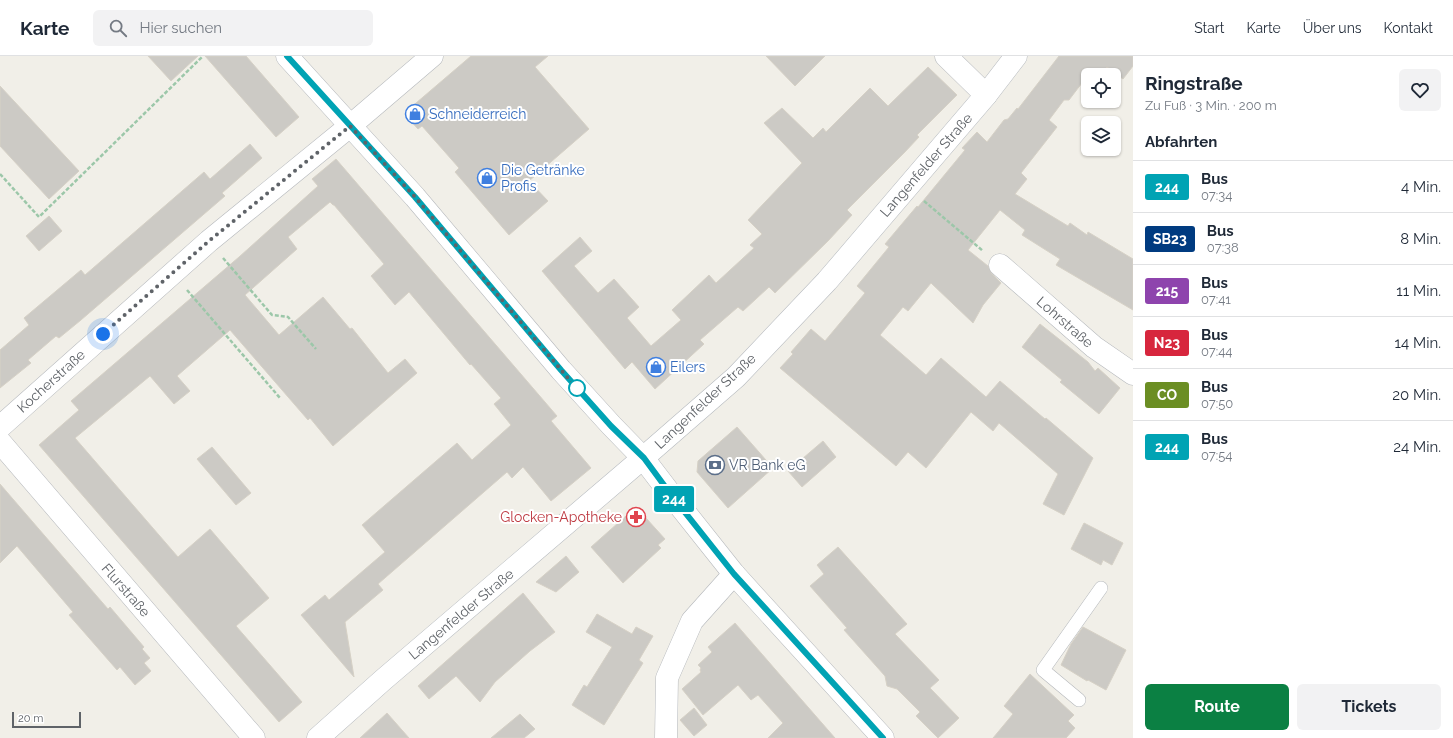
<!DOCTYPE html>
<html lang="de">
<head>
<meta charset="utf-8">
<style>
	body { margin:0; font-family:Raleway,sans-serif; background:#f2f2f3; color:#1f2937; height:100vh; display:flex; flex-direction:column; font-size:15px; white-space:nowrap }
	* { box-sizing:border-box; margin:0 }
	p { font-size:13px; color:#747a83 }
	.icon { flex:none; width:22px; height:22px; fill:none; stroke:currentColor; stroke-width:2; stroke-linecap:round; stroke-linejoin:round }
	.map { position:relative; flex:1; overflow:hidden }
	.panel { display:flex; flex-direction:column; background:#fff; width:320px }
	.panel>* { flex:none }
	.badge { padding:0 8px; border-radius:3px; font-size:14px; line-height:26px }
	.buttons { position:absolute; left:1081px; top:12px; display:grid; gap:8px }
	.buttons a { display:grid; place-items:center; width:40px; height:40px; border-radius:6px; background:#fff; box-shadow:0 1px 3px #0004; font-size:20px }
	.scale { position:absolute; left:12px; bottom:10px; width:69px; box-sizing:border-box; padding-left:4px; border:2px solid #5f6368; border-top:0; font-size:11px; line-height:14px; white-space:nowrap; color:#5f6368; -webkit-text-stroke:3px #fff; paint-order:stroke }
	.you { position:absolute; width:20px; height:20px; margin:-10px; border:3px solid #fff; border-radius:50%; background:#1a73e8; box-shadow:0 0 0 6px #1a73e833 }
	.map>.badge { position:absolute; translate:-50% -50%; box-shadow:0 0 0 2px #fff }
	h2 { padding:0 12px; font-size:15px; line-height:36px }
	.round { display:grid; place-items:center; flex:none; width:42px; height:42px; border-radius:6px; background:#f2f2f3 }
	.summary { display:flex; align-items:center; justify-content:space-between; height:68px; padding:0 12px }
	h1 { font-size:19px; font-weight:700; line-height:30px }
	.action { display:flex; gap:8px; margin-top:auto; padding:8px 12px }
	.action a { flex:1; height:46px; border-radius:6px; background:#0b8043; color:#fff; font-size:16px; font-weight:700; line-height:46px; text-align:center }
	.action a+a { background:#f2f2f3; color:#1f2937 }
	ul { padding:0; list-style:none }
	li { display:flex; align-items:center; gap:12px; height:52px; padding:0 12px; border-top:1px solid #e0e1e3 }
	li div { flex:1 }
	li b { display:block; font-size:15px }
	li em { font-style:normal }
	li .badge { min-width:44px; font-weight:700; text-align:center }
	header { display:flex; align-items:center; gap:24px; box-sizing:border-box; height:56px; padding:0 20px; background:#fff; border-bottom:1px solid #e0e1e3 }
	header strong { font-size:19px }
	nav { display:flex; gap:22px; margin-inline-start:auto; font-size:14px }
	.search { width:280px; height:36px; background:#f2f2f3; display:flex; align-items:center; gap:10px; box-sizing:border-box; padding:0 14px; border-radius:6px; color:#747a83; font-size:15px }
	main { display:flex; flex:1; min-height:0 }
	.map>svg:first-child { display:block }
	.building { fill:#cccac5; stroke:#d6d1c6 }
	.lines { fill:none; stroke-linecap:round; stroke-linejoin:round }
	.lane-casing { stroke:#b5b8bc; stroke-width:14 }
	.street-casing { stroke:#b5b8bc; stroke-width:23 }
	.secondary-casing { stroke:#b6babf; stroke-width:23 }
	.path { stroke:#9cc7a9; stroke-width:2.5; stroke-dasharray:4 2; stroke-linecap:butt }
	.lane { stroke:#fff; stroke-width:13 }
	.street { stroke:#fff; stroke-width:22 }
	.secondary { stroke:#fff; stroke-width:22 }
	.line-casing { stroke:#fff; stroke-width:9 }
	.line { stroke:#00a3b4; stroke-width:6 }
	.walk { stroke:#5f6368; stroke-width:4; stroke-dasharray:0 7.2 }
	.stop-dot { fill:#fff; stroke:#00a3b4; stroke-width:2 }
	.labels { text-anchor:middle; stroke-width:4; stroke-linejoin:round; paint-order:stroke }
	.shop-label { font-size:14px; fill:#366cbe; stroke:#fff; text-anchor:start }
	.street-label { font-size:14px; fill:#5f6368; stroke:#fff }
	.service-label { font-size:14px; fill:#4e5e75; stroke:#fff; text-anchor:start }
	.health-label { font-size:14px; fill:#be3a42; stroke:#fff; text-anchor:end }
</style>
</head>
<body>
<header>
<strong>Karte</strong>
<div class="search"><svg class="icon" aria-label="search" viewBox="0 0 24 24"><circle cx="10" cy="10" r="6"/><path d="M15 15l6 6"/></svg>Hier suchen</div>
<nav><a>Start</a><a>Karte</a><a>Über uns</a><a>Kontakt</a></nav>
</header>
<main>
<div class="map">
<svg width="1133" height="682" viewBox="0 0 1133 682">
	<rect width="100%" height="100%" fill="#f1efe8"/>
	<g class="building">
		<path d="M 148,0 L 198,0 L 171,25 Z"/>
		<path d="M 205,0 L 246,0 L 299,61 L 276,81 Z"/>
		<path d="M 471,0 L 548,0 L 535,11 L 589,73 L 529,125 L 548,145 L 509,179 L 455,116 L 459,112 L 422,70 L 418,73 L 408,62 L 409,53 Z"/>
		<path d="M 766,0 L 825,0 L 795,30 Z"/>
		<path d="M 1059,0 L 1133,0 L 1133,10 L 1123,23 L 1107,11 L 1101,19 L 1088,19 L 1069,44 L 1064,44 L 1049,64 L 1057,71 L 1021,117 L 1027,123 L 1015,138 L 1068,170 L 1070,167 L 1087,179 L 1088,176 L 1133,203 L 1133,254 L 1056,209 L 1060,203 L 1022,179 L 1025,174 L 1000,154 L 968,194 L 988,210 L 992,218 L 1001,227 L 983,249 L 973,267 L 931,227 L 908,255 L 903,251 L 880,279 L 926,319 L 941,302 L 986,341 L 1000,325 L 1045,363 L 1046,362 L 1093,402 L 1064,459 L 1043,448 L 1058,418 L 999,367 L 993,375 L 971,356 L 926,412 L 908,396 L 896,410 L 780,312 L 793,298 L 791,296 L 811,273 L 825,285 L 865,237 L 857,230 L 889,191 L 885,188 L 917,150 L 918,151 L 965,94 L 962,92 L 977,76 L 987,86 L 1004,64 L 1008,63 L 1017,52 L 1018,53 Z"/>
		<path d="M 928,11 L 957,39 L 917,79 L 919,81 L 904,97 L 847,154 L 852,159 L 828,185 L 775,237 L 769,231 L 743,255 L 738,251 L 700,284 L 704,288 L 655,333 L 632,306 L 625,313 L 542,215 L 580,181 L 592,195 L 574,210 L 598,237 L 614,223 L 639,251 L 627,262 L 651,290 L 681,264 L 672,254 L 709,219 L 716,227 L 754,192 L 750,189 L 762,178 L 748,164 L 802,107 L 764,67 L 782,52 L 813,82 L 823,72 L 826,76 L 870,32 L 888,50 Z"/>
		<path d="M 0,30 L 79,115 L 49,143 L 0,90 Z"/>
		<path d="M 250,88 L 262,102 L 222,137 L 225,140 L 81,264 L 59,282 L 56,280 L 28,304 L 31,307 L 0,332 L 0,294 L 29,269 L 24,262 L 81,214 L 85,219 L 204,116 L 210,123 Z"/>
		<path d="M 336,103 L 557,360 L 551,365 L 591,412 L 551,445 L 523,411 L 512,422 L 507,416 L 378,528 L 383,534 L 345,566 L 354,621 L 301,559 L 325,539 L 329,544 L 385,496 L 362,469 L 457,387 L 472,404 L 511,369 L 494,348 L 501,342 L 471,308 L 470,309 L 409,236 L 395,249 L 371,220 L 384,208 L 334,149 L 333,149 L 330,146 L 288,181 L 297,193 L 245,239 L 279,279 L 323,241 L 350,273 L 352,272 L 388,317 L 405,303 L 417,317 L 333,390 L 310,362 L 308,364 L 230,274 L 177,320 L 190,335 L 174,348 L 150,320 L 75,382 L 178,501 L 210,473 L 269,542 L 236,570 L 302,646 L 279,666 L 39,389 L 79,354 L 71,345 L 239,201 L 318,130 L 312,123 Z"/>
		<path d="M 49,160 L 62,175 L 39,195 L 26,180 Z"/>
		<path d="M 1040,268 L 1088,306 L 1095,315 L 1098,312 L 1120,332 L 1099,358 L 1060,326 L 1062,324 L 1022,291 Z"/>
		<path d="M 737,371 L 773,412 L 728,452 L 697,416 L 698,405 Z"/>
		<path d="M 823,385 L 836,401 L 802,431 L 788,415 Z"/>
		<path d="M 212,391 L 251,437 L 236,449 L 197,403 Z"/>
		<path d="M 0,428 L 108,553 L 110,551 L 144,591 L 142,593 L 150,602 L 144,607 L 151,615 L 135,629 L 120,611 L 117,614 L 69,559 L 73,556 L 17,490 L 0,507 Z"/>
		<path d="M 636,451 L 665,483 L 658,489 L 661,492 L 623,527 L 591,491 Z"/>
		<path d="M 1084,467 L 1123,487 L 1112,509 L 1103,504 L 1101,509 L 1071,493 Z"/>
		<path d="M 838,491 L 907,568 L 895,578 L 939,624 L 930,632 L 959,662 L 938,682 L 916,660 L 920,656 L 897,633 L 887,630 L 885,620 L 844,574 L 847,572 L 810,530 L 824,518 L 817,509 Z"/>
		<path d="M 566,500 L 579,516 L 556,536 L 536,526 Z"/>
		<path d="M 523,537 L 555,576 L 530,595 L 495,626 L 480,646 L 456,620 L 429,643 L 418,630 Z"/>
		<path d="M 597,558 L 632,578 L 636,571 L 653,580 L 639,604 L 643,607 L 604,669 L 572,649 L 584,629 L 587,631 L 612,591 L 586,576 Z"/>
		<path d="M 735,567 L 794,635 L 835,682 L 768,682 L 783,667 L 758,639 L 751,644 L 738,629 L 703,659 L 682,633 L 701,616 L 700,614 L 701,612 L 698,609 L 712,596 L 708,591 Z"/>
		<path d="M 1083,571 L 1126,594 L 1106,634 L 1088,624 L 1087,625 L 1061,609 L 1071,588 Z"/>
		<path d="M 1030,618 L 1074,659 L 1068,665 L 1075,672 L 1066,682 L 993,682 L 1013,658 L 1004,650 Z"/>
		<path d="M 694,652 L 707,669 L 694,680 L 680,664 Z"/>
		<path d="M 387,657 L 409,682 L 360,682 Z"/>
		<path d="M 520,658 L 535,673 L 524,682 L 491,682 Z"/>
	</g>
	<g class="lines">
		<defs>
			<path id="lane" d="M 1079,644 L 1043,614 L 1101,532"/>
			<g id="street">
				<path d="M 287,0 L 415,141 L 561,314 L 611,369 L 643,402 L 672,440 L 734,518 L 883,682"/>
				<path d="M 946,0 L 986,39"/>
				<path d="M 1000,209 L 1094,291 L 1133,318"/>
				<path d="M 0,371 L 209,185 L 350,70 L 432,0"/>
				<path d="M 0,386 L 254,682"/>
				<path d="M 666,682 L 667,622 L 692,565 L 734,518"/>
			</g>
			<path id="secondary" d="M 318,682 L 383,624 L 643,402 L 736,321 L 827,225 L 986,39 L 1016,0"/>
		</defs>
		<use href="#lane" class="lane-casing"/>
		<use href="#street" class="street-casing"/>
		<use href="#secondary" class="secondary-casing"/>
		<g class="path">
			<path d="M 0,118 L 39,161 L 203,0"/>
			<path d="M 924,145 L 983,195"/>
			<path d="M 223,202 L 272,259 L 288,261 L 316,293"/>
			<path d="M 187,234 L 280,342"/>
		</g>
		<use href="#lane" class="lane"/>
		<use href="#street" class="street"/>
		<use href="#secondary" class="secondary"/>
	</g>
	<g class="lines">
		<defs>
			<path id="line" d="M 287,0 L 415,141 L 561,314 L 611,370 L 644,402 L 672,440 L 734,518 L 883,682"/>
		</defs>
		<use href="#line" class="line-casing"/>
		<use href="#line" class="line"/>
		<path class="walk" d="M 103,278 L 209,185 L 350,70 L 415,141 L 578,334 L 577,332"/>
	</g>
	<defs>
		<symbol id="shop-ring" viewBox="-11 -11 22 22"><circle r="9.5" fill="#fff" stroke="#3f7fe0" stroke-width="1.5"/><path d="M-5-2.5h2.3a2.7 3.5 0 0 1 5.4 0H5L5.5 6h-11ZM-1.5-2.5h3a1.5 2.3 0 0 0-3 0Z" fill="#3f7fe0"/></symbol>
		<symbol id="bank-ring" viewBox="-11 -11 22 22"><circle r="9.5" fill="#fff" stroke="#5c6f8a" stroke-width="1.5"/><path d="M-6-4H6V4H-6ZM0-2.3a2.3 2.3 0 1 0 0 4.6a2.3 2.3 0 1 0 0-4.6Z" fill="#5c6f8a"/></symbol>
		<symbol id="pharmacy-ring" viewBox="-11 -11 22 22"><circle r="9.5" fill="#fff" stroke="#e0444e" stroke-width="1.5"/><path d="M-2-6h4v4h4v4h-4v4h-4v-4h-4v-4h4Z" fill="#e0444e"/></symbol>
	</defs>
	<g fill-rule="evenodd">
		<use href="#shop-ring" x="404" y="47" width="22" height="22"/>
		<use href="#shop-ring" x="476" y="111" width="22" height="22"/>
		<use href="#shop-ring" x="645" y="300" width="22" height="22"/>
		<use href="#bank-ring" x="704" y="398" width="22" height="22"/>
		<use href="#pharmacy-ring" x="625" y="450" width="22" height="22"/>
	</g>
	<circle class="stop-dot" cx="577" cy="332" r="8"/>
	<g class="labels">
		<g class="shop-label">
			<text x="429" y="63">Schneiderreich</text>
			<text x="501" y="119">Die Getränke<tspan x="501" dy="16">Profis</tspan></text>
			<text x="670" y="316">Eilers</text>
		</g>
		<g class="street-label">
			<text transform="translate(926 109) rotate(-49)" y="5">Langenfelder Straße</text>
			<text transform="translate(1065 266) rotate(41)" y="5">Lohrstraße</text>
			<text transform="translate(51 325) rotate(-42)" y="5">Kocherstraße</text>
			<text transform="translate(705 345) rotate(-43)" y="5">Langenfelder Straße</text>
			<text transform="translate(126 534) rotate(49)" y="5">Flurstraße</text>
			<text transform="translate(461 558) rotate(-40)" y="5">Langenfelder Straße</text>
		</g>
		<g class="service-label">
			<text x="729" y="414">VR Bank eG</text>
		</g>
		<g class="health-label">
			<text x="622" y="466">Glocken-Apotheke</text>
		</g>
	</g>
</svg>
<div class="buttons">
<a><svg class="icon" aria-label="locate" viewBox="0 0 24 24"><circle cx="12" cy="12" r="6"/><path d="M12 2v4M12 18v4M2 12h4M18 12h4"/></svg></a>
<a><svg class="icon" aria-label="layers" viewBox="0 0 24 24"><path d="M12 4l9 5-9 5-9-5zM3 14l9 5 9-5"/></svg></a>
</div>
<div class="scale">20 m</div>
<div class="you" style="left:103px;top:278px"></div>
<b class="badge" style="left:674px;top:443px;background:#00a3b4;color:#fff">244</b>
</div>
<section class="panel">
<div class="summary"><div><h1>Ringstraße</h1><p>Zu Fuß · 3 Min. · 200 m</p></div><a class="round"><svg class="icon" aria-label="heart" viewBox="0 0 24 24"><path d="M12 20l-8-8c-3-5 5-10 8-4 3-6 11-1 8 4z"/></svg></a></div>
<h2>Abfahrten</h2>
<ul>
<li><span class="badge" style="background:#00a3b4;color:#fff">244</span><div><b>Bus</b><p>07:34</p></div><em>4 Min.</em></li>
<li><span class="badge" style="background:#003b80;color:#fff">SB23</span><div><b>Bus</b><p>07:38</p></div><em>8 Min.</em></li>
<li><span class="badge" style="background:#8e44ad;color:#fff">215</span><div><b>Bus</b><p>07:41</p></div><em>11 Min.</em></li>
<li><span class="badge" style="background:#d7263d;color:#fff">N23</span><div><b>Bus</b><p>07:44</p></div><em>14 Min.</em></li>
<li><span class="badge" style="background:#6b8e23;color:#fff">CO</span><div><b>Bus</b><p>07:50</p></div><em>20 Min.</em></li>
<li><span class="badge" style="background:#00a3b4;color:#fff">244</span><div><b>Bus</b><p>07:54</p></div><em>24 Min.</em></li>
</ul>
<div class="action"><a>Route</a><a>Tickets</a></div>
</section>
</main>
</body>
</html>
